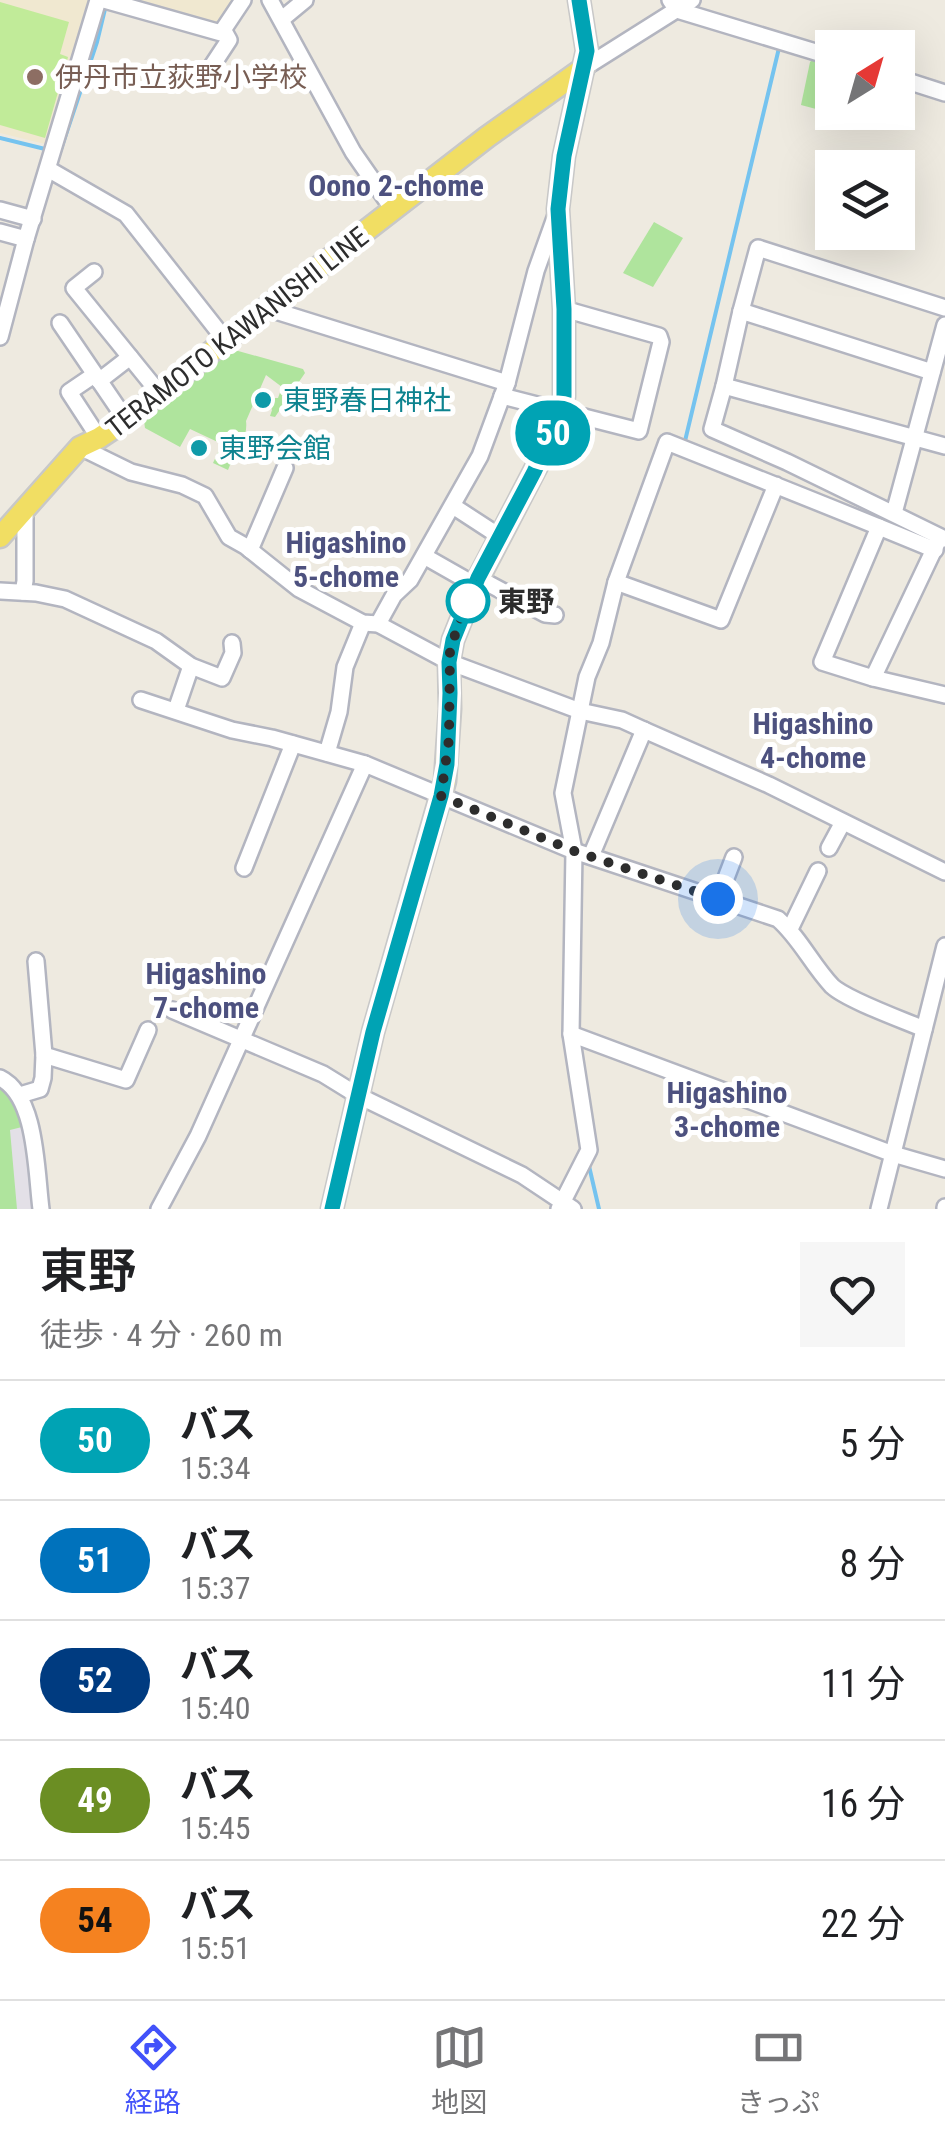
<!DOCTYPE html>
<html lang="ja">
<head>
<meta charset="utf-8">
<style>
	body { margin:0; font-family:"Roboto Condensed","Noto Sans JP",sans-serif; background:#f6f6f6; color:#202124; height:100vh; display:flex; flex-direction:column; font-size:38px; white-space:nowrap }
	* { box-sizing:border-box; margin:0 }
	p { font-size:32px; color:#757577 }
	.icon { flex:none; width:55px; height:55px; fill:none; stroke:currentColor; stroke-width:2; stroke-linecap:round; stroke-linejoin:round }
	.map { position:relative; height:1209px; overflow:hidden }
	.sheet { display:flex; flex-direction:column; background:#fff; flex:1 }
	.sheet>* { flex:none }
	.badge { padding:0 20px; border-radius:32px; font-size:35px; line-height:65px }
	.needle { width:65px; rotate:37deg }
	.buttons { position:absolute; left:815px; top:30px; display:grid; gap:20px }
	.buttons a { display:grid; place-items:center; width:100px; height:100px; border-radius:0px; background:#fff; box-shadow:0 10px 40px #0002; font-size:50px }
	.you { position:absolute; width:50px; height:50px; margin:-25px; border:8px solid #fff; border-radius:50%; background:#1a73e8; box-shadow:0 0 0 15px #1a73e833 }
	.map>.badge { position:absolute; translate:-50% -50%; box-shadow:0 0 0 5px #fff }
	.round { display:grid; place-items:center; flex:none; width:105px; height:105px; border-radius:0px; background:#f6f6f6 }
	.overview { display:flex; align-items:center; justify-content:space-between; height:170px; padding:0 40px }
	h1 { font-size:48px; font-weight:600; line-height:75px }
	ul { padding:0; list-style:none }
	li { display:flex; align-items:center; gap:30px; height:120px; padding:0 40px; border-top:2px solid #e0e0e0 }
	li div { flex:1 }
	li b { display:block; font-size:38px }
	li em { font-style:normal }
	li .badge { min-width:110px; font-weight:700; text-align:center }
	.tab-bar { display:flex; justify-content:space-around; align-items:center; height:140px; border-top:2px solid #e0e0e0; background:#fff; font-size:28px; color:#757577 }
	.tab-bar a { display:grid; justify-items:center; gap:5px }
	.tab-bar .selected { color:#4252fa }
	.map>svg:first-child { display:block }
	.industrial { fill:#e3e0e7 }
	.education { fill:#f0e8d0 }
	.green { fill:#afe49d }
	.pitch { fill:#c1eb99 }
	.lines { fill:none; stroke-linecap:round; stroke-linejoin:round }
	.stream { stroke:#75c3ef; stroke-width:4 }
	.minor-casing { stroke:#b3b5c0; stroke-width:20 }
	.major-casing { stroke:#c8c8c8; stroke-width:25 }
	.minor { stroke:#fff; stroke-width:15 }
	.major { stroke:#f1de63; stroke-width:20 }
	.line-casing { stroke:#fff; stroke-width:22 }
	.line { stroke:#00a3b4; stroke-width:15 }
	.walk { stroke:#2d2d2d; stroke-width:10; stroke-dasharray:0 18 }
	.education-dot { fill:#8d6e63; stroke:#fff; stroke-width:4 }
	.culture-dot { fill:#0f9aa8; stroke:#fff; stroke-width:4 }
	.stop-dot { fill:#fff; stroke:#00a3b4; stroke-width:5 }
	.labels { text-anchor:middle; stroke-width:10; stroke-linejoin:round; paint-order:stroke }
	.education-label { font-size:28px; fill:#785e54; stroke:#fff; text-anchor:start }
	.street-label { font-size:28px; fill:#2d2d2d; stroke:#fff }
	.culture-label { font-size:28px; fill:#0d838f; stroke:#fff; text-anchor:start }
	.stop-label { font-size:28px; font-weight:bold; fill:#2d2d2d; stroke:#fff; text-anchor:start }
	.neighbourhood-label { font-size:30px; font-weight:bold; fill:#4d517f; stroke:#fff }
</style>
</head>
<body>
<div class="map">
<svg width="945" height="1209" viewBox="0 0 945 1209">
	<rect width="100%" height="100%" fill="#eeeae0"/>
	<path class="industrial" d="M 13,1098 L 20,1113 L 33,1209 L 0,1209 Z"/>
	<g class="education">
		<path d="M 0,0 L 93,0 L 49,145 L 0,133 Z"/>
		<path d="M 116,0 L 240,0 L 221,28 Z"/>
	</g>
	<g class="green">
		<path d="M 815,57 L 830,61 L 816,109 L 801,105 L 810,62 Z"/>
		<path d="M 654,222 L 683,238 L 653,287 L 623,273 Z"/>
		<path d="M 224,347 L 303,369 L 305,373 L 275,417 L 270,416 L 272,410 L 270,405 L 273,398 L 278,398 L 282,387 L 266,375 L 246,421 C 248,436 239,444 239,460 L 230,465 L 228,470 L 213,463 L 222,444 L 190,429 L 180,447 L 145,428 L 144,421 L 149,417 L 147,414 Z"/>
		<path d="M 0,1086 C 14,1099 19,1109 22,1127 L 10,1130 L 17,1209 L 0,1209 Z"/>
	</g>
	<path class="pitch" d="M 0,2 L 69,22 L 60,54 L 68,57 L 45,138 L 0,125 Z"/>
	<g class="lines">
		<g class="stream">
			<path d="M 0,138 L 45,149"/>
			<path d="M 55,151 L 60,152 L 97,42 L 106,5"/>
			<path d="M 685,441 L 779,48"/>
			<path d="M 589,1166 L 599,1209"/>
		</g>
		<defs>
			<g id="minor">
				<path d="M 104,0 L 221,33 L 243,0"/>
				<path d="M 270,0 L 353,152 L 394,211"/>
				<path d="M 670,0 L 677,10 L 832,57"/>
				<path d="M 282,19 L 305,0"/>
				<path d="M 584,68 L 692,0"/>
				<path d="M 204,78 L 229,40 L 224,31"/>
				<path d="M 898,78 L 945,93"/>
				<path d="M 48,169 L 126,214 L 226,341"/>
				<path d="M 0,210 L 33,219"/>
				<path d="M 0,232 L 26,239"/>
				<path d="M 94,272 L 74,288 L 160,394"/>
				<path d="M 266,308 L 507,383"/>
				<path d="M 741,311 L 758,248 L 945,308"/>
				<path d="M 60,323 L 126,420"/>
				<path d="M 0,337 L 26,239 L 98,0"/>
				<path d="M 932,372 L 741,311 L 724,386 L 945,446"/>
				<path d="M 94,375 L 69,392 L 99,438"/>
				<path d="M 99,381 L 130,357"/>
				<path d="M 724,386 L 712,429 L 787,462 L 945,539"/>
				<path d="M 502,396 L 639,431 L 661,342 L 659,336 L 564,309"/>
				<path d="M 80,447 L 131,472 L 182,485 L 205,496 L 229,537 L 245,546 L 299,589 L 363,623 L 378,624 L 449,662 L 580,711 L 622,720 L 644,730 L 769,785 L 945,872"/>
				<path d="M 776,485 L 721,620 L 616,582 L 667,442 C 757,478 846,513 935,550"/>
				<path d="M 453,506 L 499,536"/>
				<path d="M 894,513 L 945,325"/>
				<path d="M 879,527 L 822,662 L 873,678 L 945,695"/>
				<path d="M 250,550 L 285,468"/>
				<path d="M 424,556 L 475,585"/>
				<path d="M 478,578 L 545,614 L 555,615"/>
				<path d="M 0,591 L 36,593 L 65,599 L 156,641 L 191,666 L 222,678 L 233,653 L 232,643"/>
				<path d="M 23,592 L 25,581 L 25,507"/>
				<path d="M 378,624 L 394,595 L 410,580 L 480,456 L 507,383 L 536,271 L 556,215"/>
				<path d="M 873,678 L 938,541"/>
				<path d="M 141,700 L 232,730 L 272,738 L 365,764 L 574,851 L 563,793 L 587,677 L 601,643 L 616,582"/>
				<path d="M 176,710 L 191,666"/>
				<path d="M 327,753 L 339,712 L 345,667 L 363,623"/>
				<path d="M 829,848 L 843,822"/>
				<path d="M 591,856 L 644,730"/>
				<path d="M 244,868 L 293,744"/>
				<path d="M 718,899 L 734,857"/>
				<path d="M 790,929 L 818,871"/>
				<path d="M 172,1010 L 323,1074 L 357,1095 L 522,1175 L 573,1209"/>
				<path d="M 571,1034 L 574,851 L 778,919 C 800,938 812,965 832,986 C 847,1000 903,1020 924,1029"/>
				<path d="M 44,1055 L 126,1080 L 148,1030"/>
				<path d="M 0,1078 C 37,1096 36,1171 41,1209"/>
				<path d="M 20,1095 L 40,1089 L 43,1078 L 44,1055 L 36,961"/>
				<path d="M 159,1209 L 198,1136 L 365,764"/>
				<path d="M 559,1209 L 589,1150 L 571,1034 L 893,1154 L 945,1169"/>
				<path d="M 879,1209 L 945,946"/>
				<path d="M 945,1209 L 945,1207"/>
			</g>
			<g id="major">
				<path d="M 0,537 L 80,447 L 99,438 L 126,420 L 266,308 L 487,137 L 584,68"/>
				<path d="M 332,1209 L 373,1032 L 445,781 L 450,709 L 449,662 L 453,640 L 475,585 L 551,439 L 562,413 L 564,396 L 564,309 L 558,209 L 564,156 L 587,51 L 579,0"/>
			</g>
		</defs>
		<use href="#minor" class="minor-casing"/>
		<use href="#major" class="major-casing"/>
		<use href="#minor" class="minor"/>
		<use href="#major" class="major"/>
	</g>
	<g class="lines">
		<defs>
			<path id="line" d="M 332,1209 L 373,1032 L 441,796 L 447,764 L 450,693 L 449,662 L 453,640 L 478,578 L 534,472 L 562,412 L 564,396 L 564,309 L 558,209 L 564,156 L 587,51 L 579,0"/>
		</defs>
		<use href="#line" class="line-casing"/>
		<use href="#line" class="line"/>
		<path class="walk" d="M 468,601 L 475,585 L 460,620 L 450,650 L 449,739 L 441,796 L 574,851 L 718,899"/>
	</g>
	<circle class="education-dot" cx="35" cy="77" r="10"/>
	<g class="culture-dot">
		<circle cx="263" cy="400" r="10"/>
		<circle cx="199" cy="448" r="10"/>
	</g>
	<circle class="stop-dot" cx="468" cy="601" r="20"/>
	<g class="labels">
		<g class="education-label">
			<text x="55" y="87">伊丹市立荻野小学校</text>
		</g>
		<g class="street-label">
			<text transform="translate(237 332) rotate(-38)" y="10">TERAMOTO KAWANISHI LINE</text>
		</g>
		<g class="culture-label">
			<text x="283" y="410">東野春日神社</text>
			<text x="219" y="458">東野会館</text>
		</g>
		<g class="stop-label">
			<text x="498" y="611">東野</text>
		</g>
		<g class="neighbourhood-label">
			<text x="396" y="196">Oono 2-chome</text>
			<text x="346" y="553">Higashino<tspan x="346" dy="34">5-chome</tspan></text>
			<text x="813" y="734">Higashino<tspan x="813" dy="34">4-chome</tspan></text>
			<text x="206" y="984">Higashino<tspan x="206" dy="34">7-chome</tspan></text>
			<text x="727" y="1103">Higashino<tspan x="727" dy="34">3-chome</tspan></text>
		</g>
	</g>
</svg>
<div class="buttons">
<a><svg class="needle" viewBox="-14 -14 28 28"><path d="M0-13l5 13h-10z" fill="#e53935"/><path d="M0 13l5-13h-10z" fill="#757577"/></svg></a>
<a><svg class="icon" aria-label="layers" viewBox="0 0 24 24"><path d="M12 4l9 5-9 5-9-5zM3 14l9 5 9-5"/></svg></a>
</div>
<div class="you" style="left:718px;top:899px"></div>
<b class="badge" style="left:553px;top:433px;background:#00a3b4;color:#fff">50</b>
</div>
<section class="sheet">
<div class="overview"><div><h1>東野</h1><p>徒歩 · 4 分 · 260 m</p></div><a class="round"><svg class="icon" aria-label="heart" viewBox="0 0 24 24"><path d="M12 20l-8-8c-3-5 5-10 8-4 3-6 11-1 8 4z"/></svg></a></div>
<ul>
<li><span class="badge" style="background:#00a3b4;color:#fff">50</span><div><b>バス</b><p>15:34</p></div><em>5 分</em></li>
<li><span class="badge" style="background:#0072bc;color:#fff">51</span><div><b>バス</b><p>15:37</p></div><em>8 分</em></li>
<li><span class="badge" style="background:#003b80;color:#fff">52</span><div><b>バス</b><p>15:40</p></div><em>11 分</em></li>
<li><span class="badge" style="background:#6b8e23;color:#fff">49</span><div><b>バス</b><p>15:45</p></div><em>16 分</em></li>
<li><span class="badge" style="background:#f58220;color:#111">54</span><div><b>バス</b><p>15:51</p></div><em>22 分</em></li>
</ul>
</section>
<nav class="tab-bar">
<a class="selected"><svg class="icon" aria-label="directions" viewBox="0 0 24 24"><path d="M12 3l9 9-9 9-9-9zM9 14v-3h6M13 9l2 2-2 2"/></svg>経路</a>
<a><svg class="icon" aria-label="map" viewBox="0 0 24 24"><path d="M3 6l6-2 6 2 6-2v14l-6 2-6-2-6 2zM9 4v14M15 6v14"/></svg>地図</a>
<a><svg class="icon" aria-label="tickets" viewBox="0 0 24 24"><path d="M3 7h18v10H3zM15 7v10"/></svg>きっぷ</a>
</nav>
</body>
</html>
